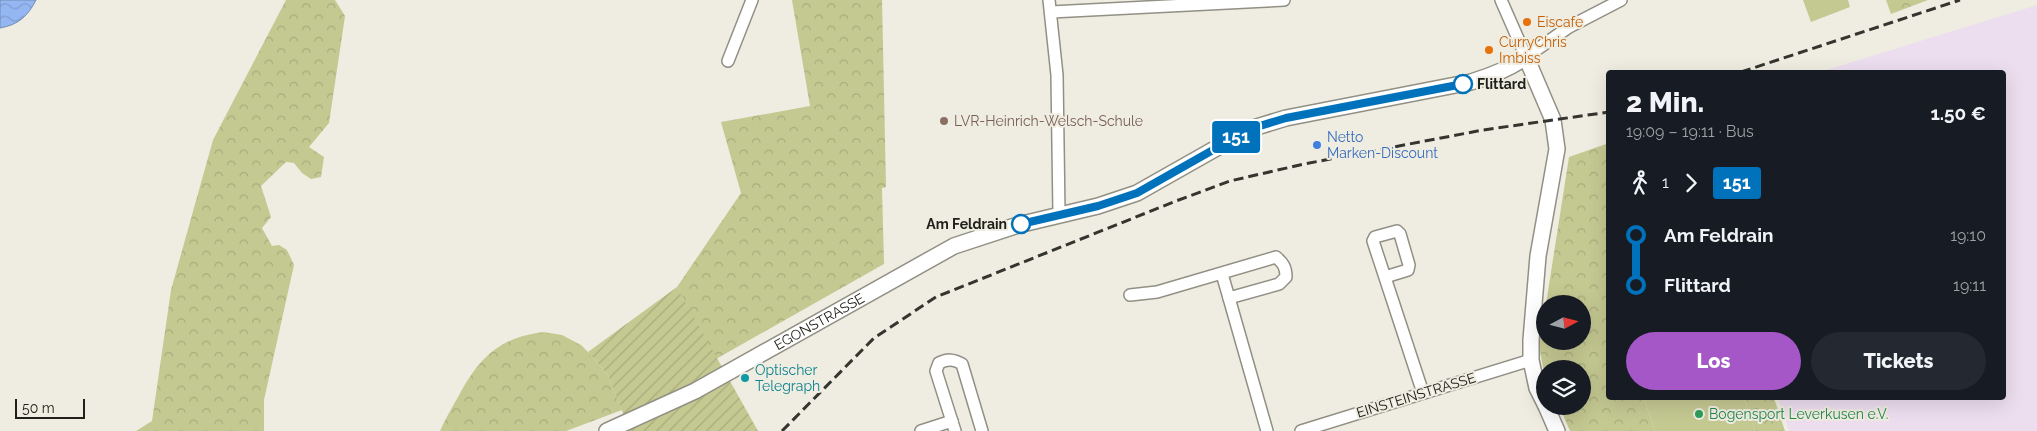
<!DOCTYPE html>
<html lang="de">
<head>
<meta charset="utf-8">
<style>
	body { margin:0; font-family:Raleway,sans-serif; background:#242831; color:#f1f3f6; height:100vh; display:flex; flex-direction:column; font-size:19px; white-space:nowrap }
	* { box-sizing:border-box; margin:0 }
	p { font-size:16px; color:#9ea1a6 }
	.icon { flex:none; width:28px; height:28px; fill:none; stroke:currentColor; stroke-width:2; stroke-linecap:round; stroke-linejoin:round }
	.map { position:relative; flex:1; overflow:hidden }
	.drawer { position:absolute; left:1606px; top:70px; width:400px; height:330px; display:flex; flex-direction:column; background:#171b24; border-radius:5px; box-shadow:0 5px 20px #0002 }
	.drawer>* { flex:none }
	.badge { padding:0 10px; border-radius:4px; font-size:18px; line-height:32px }
	.needle { width:32px; rotate:83deg }
	.buttons { position:absolute; left:1536px; top:295px; display:grid; gap:10px }
	.buttons a { display:grid; place-items:center; width:55px; height:55px; border-radius:50%; background:#171b24; box-shadow:0 5px 20px #0002; font-size:25px }
	.scale { position:absolute; left:15px; bottom:12px; width:70px; box-sizing:border-box; padding-left:5px; border:2px solid #20201b; border-top:0; font-size:14px; line-height:18px; white-space:nowrap; color:#20201b; -webkit-text-stroke:4px #efede1; paint-order:stroke }
	.map>.badge { position:absolute; translate:-50% -50%; box-shadow:0 0 0 2px #fff }
	.legs { display:flex; align-items:center; gap:8px; height:55px; padding:0 20px; font-size:16px }
	.legs p { margin-inline-start:auto }
	.summary { display:flex; align-items:center; justify-content:space-between; height:85px; padding:0 20px }
	h1 { font-size:28px; font-weight:800; line-height:38px }
	.primary-button { display:flex; gap:10px; margin-top:auto; padding:10px 20px }
	.primary-button a { flex:1; height:58px; border-radius:30px; background:#a557c8; color:#fff; font-size:20px; font-weight:800; line-height:58px; text-align:center }
	.primary-button a+a { background:#242831; color:#f1f3f6 }
	ul { padding:0 20px; list-style:none }
	li { display:flex; align-items:center; gap:18px; height:50px; font-size:19px }
	li i { display:grid; place-items:center; width:8px; height:100%; margin:0 6px; background:currentColor }
	li i::after { content:''; width:12px; height:12px; margin:-6px; border:4px solid; border-radius:50%; background:#171b24 }
	li p { margin-inline-start:auto }
	li:first-child i { background:linear-gradient(#0000 50%,currentColor 0) }
	li:last-child i { background:linear-gradient(currentColor 50%,#0000 0) }
	.map>svg:first-child { display:block }
	.industrial { fill:#ecddef }
	.forest { fill:url(#forest-crowns) }
	.garden { fill:url(#garden-furrows) }
	.pitch { fill:#c4c891 }
	.water { fill:url(#water-waves); stroke:#718ab2 }
	.lines { fill:none; stroke-linecap:round; stroke-linejoin:round }
	.street-casing { stroke:#929085; stroke-width:14 }
	.secondary-casing { stroke:#929085; stroke-width:18 }
	.street { stroke:#fff; stroke-width:11 }
	.secondary { stroke:#fff; stroke-width:15 }
	.rail { stroke:#353530; stroke-width:3; stroke-dasharray:10 5; stroke-linecap:butt }
	.line-1-casing { stroke:#fff; stroke-width:11 }
	.line-1 { stroke:#0072bc; stroke-width:8 }
	.food-dot { fill:#e8710a; stroke:#efede1; stroke-width:2 }
	.stop-1-dot { fill:#fff; stroke:#0072bc; stroke-width:2.5 }
	.education-dot { fill:#8d6e63; stroke:#efede1; stroke-width:2 }
	.shop-dot { fill:#3f7fe0; stroke:#efede1; stroke-width:2 }
	.culture-dot { fill:#0f9aa8; stroke:#efede1; stroke-width:2 }
	.leisure-dot { fill:#2e9e5b; stroke:#efede1; stroke-width:2 }
	.labels { text-anchor:middle; stroke-width:4; stroke-linejoin:round; paint-order:stroke }
	.food-label { font-size:14px; fill:#c56008; stroke:#efede1; text-anchor:start }
	.stop-label { font-size:14px; font-weight:bold; fill:#20201b; stroke:#efede1; text-anchor:start }
	.education-label { font-size:14px; fill:#785e54; stroke:#efede1; text-anchor:start }
	.shop-label { font-size:14px; fill:#366cbe; stroke:#efede1; text-anchor:start }
	.street-label { font-size:14px; fill:#20201b; stroke:#efede1 }
	.culture-label { font-size:14px; fill:#0d838f; stroke:#efede1; text-anchor:start }
	.leisure-label { font-size:14px; fill:#27864d; stroke:#efede1; text-anchor:start }
</style>
</head>
<body>
<div class="map">
<svg width="2037" height="431" viewBox="0 0 2037 431">
	<defs>
		<pattern id="forest-crowns" width="20" height="18" patternUnits="userSpaceOnUse" patternTransform="scale(1.25)"><rect width="20" height="18" fill="#c4c891"/><path d="M2 6a3 3 0 1 1 6 0M12 15a3 3 0 1 1 6 0" fill="none" stroke="#a8ac7c"/></pattern>
		<pattern id="garden-furrows" width="10" height="10" patternUnits="userSpaceOnUse" patternTransform="scale(1.25)"><rect width="10" height="10" fill="#c4c891"/><path d="M-1 1l2-2M0 10L10 0M9 11l2-2" fill="none" stroke="#a8ac7c"/></pattern>
		<pattern id="water-waves" width="16" height="10" patternUnits="userSpaceOnUse" patternTransform="scale(1.25)"><rect width="16" height="10" fill="#94b7f3"/><path d="M0 5q4-4 8 0t8 0" fill="none" stroke="#7f9dd0"/></pattern>
	</defs>
	<rect width="100%" height="100%" fill="#efede1"/>
	<path class="industrial" d="M 2037,5 L 2037,431 L 1789,431 L 1778,398 L 2004,398 L 2004,72 L 1820,72 Z"/>
	<g class="forest">
		<path d="M 286,0 L 335,0 L 345,16 L 329,123 L 309,147 L 324,157 L 321,177 L 311,179 L 302,173 L 294,163 L 286,162 L 261,186 L 271,217 L 262,228 L 272,246 L 279,245 L 287,250 L 294,265 L 264,400 L 264,431 L 136,431 L 152,421 L 171,290 L 213,140 Z"/>
		<path d="M 792,0 L 882,0 L 886,187 L 882,188 L 884,264 L 716,359 L 677,287 L 741,193 L 721,122 L 810,106 Z"/>
		<path d="M 1886,0 L 1928,0 L 1891,14 Z"/>
		<path d="M 1609,143 L 1609,398 L 1644,398 L 1655,431 L 1570,431 L 1559,406 L 1582,406 L 1582,369 L 1545,369 L 1545,377 L 1539,346 L 1545,310 L 1545,341 L 1582,341 L 1582,304 L 1546,304 L 1569,157 Z"/>
		<path d="M 543,332 L 562,335 L 581,345 L 588,352 L 608,375 L 622,410 L 566,431 L 440,431 C 445,419 452,408 458,397 C 479,358 498,338 543,332 Z"/>
		<path d="M 1744,398 L 1774,398 L 1785,431 L 1755,431 Z"/>
	</g>
	<path class="garden" d="M 677,287 L 758,431 L 615,431 L 628,426 L 608,375 L 588,352 Z"/>
	<g class="pitch">
		<path d="M 1803,0 L 1848,0 L 1850,7 L 1811,22 Z"/>
		<path d="M 1644,398 L 1744,398 L 1755,431 L 1655,431 Z"/>
	</g>
	<path class="water" d="M 0,0 L 36,0 C 28,16 18,25 0,28 Z"/>
	<g class="lines">
		<defs>
			<g id="street">
				<path d="M 1049,0 L 1057,75 L 1059,214"/>
				<path d="M 1501,0 L 1526,57 L 1569,27 L 1621,0"/>
				<path d="M 1051,12 L 1284,0"/>
				<path d="M 728,61 L 752,0"/>
				<path d="M 1385,277 L 1408,270 L 1409,265 L 1400,234 L 1397,231 L 1375,237 L 1373,241 L 1423,393"/>
				<path d="M 1130,295 L 1157,292 L 1276,257 C 1283,263 1286,267 1286,277 L 1279,284 L 1229,298 L 1222,274"/>
				<path d="M 1229,298 L 1267,431"/>
				<path d="M 921,431 L 952,421"/>
				<path d="M 955,431 L 936,371 L 939,363 C 948,359 953,359 962,364 L 982,431"/>
				<path d="M 1301,431 L 1531,360"/>
			</g>
			<g id="secondary">
				<path d="M 1546,406 L 1557,431"/>
				<path id="s1" d="M 607,431 L 695,391 L 954,246 L 1018,225 L 1098,206 L 1137,193 L 1250,129 L 1286,118 L 1471,82 C 1491,76 1509,69 1526,57 L 1553,120 L 1557,149 L 1538,256 L 1531,340 L 1531,360 L 1537,388 L 1545,404"/>
			</g>
		</defs>
		<use href="#street" class="street-casing"/>
		<use href="#secondary" class="secondary-casing"/>
		<use href="#street" class="street"/>
		<use href="#secondary" class="secondary"/>
		<g class="rail">
			<path d="M 1741,72 L 1960,0"/>
			<path d="M 782,431 L 874,338 L 936,297 L 1176,201 L 1230,181 L 1304,164 L 1483,130 L 1609,112"/>
		</g>
	</g>
	<g class="lines">
		<defs>
			<path id="line-1" d="M 1021,224 L 1098,206 L 1137,193 L 1250,129 L 1286,118 L 1463,84"/>
		</defs>
		<use href="#line-1" class="line-1-casing"/>
		<use href="#line-1" class="line-1"/>
	</g>
	<g class="food-dot">
		<circle cx="1527" cy="22" r="5"/>
		<circle cx="1489" cy="50" r="5"/>
	</g>
	<g class="stop-1-dot">
		<circle cx="1463" cy="84" r="9"/>
		<circle cx="1021" cy="224" r="9"/>
	</g>
	<circle class="education-dot" cx="944" cy="121" r="5"/>
	<circle class="shop-dot" cx="1317" cy="145" r="5"/>
	<circle class="culture-dot" cx="745" cy="378" r="5"/>
	<circle class="leisure-dot" cx="1699" cy="414" r="5"/>
	<g class="labels">
		<g class="food-label">
			<text x="1537" y="27">Eiscafe</text>
			<text x="1499" y="47">CurryChris<tspan x="1499" dy="16">Imbiss</tspan></text>
		</g>
		<g class="stop-label">
			<text x="1477" y="89">Flittard</text>
			<text x="1007" y="229" text-anchor="end">Am Feldrain</text>
		</g>
		<g class="education-label">
			<text x="954" y="126">LVR-Heinrich-Welsch-Schule</text>
		</g>
		<g class="shop-label">
			<text x="1327" y="142">Netto<tspan x="1327" dy="16">Marken-Discount</tspan></text>
		</g>
		<g class="street-label">
			<text dy="5" stroke="none"><textPath href="#s1" startOffset="239">EGONSTRASSE</textPath></text>
			<text transform="translate(1416 395) rotate(-17)" y="5">EINSTEINSTRASSE</text>
		</g>
		<g class="culture-label">
			<text x="755" y="375">Optischer<tspan x="755" dy="16">Telegraph</tspan></text>
		</g>
		<g class="leisure-label">
			<text x="1709" y="419">Bogensport Leverkusen e.V.</text>
		</g>
	</g>
</svg>
<div class="buttons">
<a><svg class="needle" viewBox="-14 -14 28 28"><path d="M0-13l5 13h-10z" fill="#e53935"/><path d="M0 13l5-13h-10z" fill="#9ea1a6"/></svg></a>
<a><svg class="icon" aria-label="layers" viewBox="0 0 24 24"><path d="M12 4l9 5-9 5-9-5zM3 14l9 5 9-5"/></svg></a>
</div>
<div class="scale">50 m</div>
<b class="badge" style="left:1236px;top:137px;background:#0072bc;color:#fff">151</b>
<section class="drawer">
<div class="summary"><div><h1>2 Min.</h1><p>19:09 – 19:11 · Bus</p></div><b>1.50 €</b></div>
<div class="legs"><svg class="icon" aria-label="walk" viewBox="0 0 24 24"><circle cx="13" cy="4" r="2"/><path d="M13 8l-2 6 4 7M11 14l-3 7M7 12l3-4h3l4 4"/></svg>1<svg class="icon" aria-label="forward" viewBox="0 0 24 24"><path d="M9 5l7 7-7 7"/></svg><b class="badge" style="background:#0072bc;color:#fff">151</b></div>
<ul>
<li><i style="color:#0072bc"></i><b>Am Feldrain</b><p>19:10</p></li>
<li><i style="color:#0072bc"></i><b>Flittard</b><p>19:11</p></li>
</ul>
<div class="primary-button"><a>Los</a><a>Tickets</a></div>
</section>
</div>
</body>
</html>
